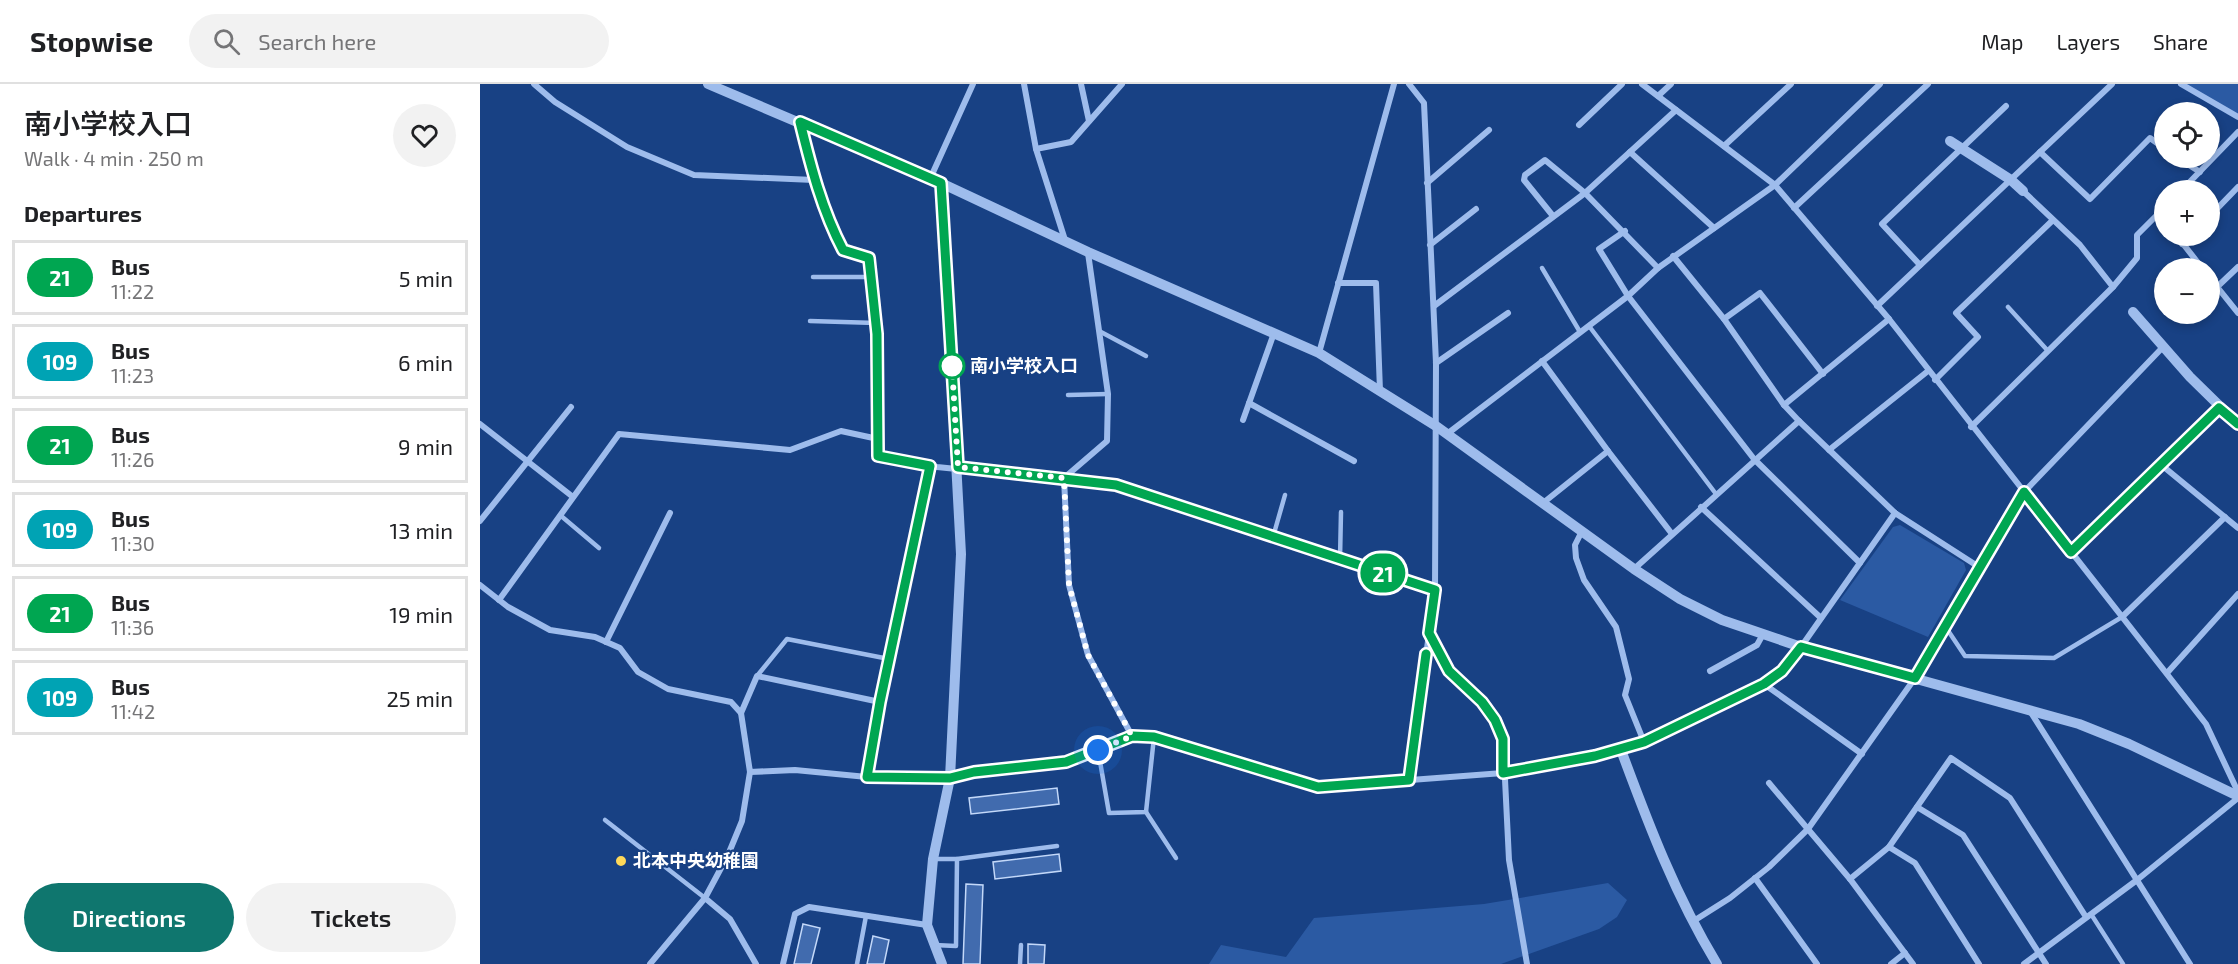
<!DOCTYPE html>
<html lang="en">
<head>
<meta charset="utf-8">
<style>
	body { margin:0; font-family:"Exo 2","Noto Sans JP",sans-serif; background:#f2f2f2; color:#202124; height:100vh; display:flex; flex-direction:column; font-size:22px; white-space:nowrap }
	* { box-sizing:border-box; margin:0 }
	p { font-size:20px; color:#757577 }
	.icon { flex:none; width:33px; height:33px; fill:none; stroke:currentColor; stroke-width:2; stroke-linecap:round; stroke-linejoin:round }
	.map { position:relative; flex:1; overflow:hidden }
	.side { display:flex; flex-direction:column; background:#fff; width:480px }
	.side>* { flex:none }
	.badge { padding:0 12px; border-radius:20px; font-size:21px; line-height:39px }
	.controls { position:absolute; left:1674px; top:18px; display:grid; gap:12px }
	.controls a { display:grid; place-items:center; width:66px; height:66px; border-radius:50%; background:#fff; box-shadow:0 3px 9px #0003; font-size:30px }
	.you { position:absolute; width:30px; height:30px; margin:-15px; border:4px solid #fff; border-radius:50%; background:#1a73e8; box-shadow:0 0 0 9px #1a73e833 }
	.map>.badge { position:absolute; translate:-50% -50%; box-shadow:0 0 0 3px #fff }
	h2 { padding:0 24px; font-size:22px; line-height:54px }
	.round { display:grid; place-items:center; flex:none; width:63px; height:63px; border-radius:32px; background:#f2f2f2 }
	.headline { display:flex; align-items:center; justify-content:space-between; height:102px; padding:0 24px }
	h1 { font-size:28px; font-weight:600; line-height:45px }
	.cta { display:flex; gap:12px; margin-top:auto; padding:12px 24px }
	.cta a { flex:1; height:69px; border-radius:36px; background:#0f766e; color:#fff; font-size:24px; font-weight:600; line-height:69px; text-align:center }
	.cta a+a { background:#f2f2f2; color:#202124 }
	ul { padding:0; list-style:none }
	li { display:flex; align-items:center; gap:18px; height:75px; margin:0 12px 9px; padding:0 12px; border:3px solid #e0e0e0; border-radius:0px }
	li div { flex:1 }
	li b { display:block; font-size:22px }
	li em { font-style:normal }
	li .badge { min-width:66px; font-weight:700; text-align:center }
	header { display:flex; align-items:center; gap:36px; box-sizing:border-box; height:84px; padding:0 30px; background:#fff; border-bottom:2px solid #e0e0e0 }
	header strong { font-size:28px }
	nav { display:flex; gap:33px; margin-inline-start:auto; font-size:21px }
	.search { width:420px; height:54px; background:#f2f2f2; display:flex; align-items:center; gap:15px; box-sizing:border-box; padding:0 21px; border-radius:33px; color:#757577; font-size:22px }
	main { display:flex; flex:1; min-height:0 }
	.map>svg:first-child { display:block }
	.green { fill:#2b5aa3 }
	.building { fill:#416bae; stroke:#c3d8f9; stroke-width:1.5 }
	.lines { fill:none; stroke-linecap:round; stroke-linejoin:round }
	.service { stroke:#9ebcec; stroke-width:4.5 }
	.minor { stroke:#9ebcec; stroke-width:6 }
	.tertiary { stroke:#9ebcec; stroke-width:10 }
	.line-casing { stroke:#fff; stroke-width:14 }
	.line { stroke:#00a651; stroke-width:9 }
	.walk { stroke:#fff; stroke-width:6; stroke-dasharray:0 10.8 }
	.stop-dot { fill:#fff; stroke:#00a651; stroke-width:3 }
	.poi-dot { fill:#ffd959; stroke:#184184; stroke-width:2 }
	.labels { text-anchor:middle; stroke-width:4.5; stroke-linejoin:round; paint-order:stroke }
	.stop-label { font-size:18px; font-weight:bold; fill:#fff; stroke:#184184; text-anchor:start }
	.poi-label { font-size:18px; font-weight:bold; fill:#fff; stroke:#184184; text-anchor:start }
</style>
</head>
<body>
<header>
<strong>Stopwise</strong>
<div class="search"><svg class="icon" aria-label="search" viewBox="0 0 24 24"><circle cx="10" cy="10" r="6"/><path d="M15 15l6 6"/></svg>Search here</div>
<nav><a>Map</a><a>Layers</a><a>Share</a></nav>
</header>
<main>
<section class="side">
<div class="headline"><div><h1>南小学校入口</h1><p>Walk · 4 min · 250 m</p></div><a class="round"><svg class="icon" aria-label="heart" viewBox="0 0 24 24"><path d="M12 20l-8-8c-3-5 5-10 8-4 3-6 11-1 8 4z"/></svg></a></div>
<h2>Departures</h2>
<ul>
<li><span class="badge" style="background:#00a651;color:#fff">21</span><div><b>Bus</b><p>11:22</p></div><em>5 min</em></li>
<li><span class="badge" style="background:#00a3b4;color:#fff">109</span><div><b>Bus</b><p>11:23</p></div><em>6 min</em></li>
<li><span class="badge" style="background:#00a651;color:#fff">21</span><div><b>Bus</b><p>11:26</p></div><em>9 min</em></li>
<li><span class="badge" style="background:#00a3b4;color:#fff">109</span><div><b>Bus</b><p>11:30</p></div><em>13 min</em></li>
<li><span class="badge" style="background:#00a651;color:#fff">21</span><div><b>Bus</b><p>11:36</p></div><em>19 min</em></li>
<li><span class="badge" style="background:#00a3b4;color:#fff">109</span><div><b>Bus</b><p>11:42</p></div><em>25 min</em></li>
</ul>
<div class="cta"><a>Directions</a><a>Tickets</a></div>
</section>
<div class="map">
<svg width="1758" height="880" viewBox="0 0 1758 880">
	<rect width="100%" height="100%" fill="#184184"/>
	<g class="green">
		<path d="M 1702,0 L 1758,0 L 1758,31 Z"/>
		<path d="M 1420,441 L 1484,479 L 1486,486 L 1448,553 L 1360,516 L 1413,443 Z"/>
		<path d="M 1128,799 L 1147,816 L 1137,833 L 1119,845 L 1021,880 L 729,880 L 741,861 L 806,873 L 834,834 L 1004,820 Z"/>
	</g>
	<g class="building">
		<path d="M 577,704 L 579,720 L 491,730 L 489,714 Z"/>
		<path d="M 579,770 L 581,787 L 515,795 L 513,778 Z"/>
		<path d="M 486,800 L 503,801 L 500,880 L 483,880 Z"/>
		<path d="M 323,840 L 340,844 L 331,880 L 314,880 Z"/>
		<path d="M 393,852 L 409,856 L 404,880 L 387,880 Z"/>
		<path d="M 548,860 L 565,861 L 564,880 L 548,880 Z"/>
	</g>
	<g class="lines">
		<g class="service">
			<path d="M 1062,184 L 1100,248"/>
			<path d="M 333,193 L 391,193"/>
			<path d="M 1528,223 L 1568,267"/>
			<path d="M 330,237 L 396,239"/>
			<path d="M 1109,242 L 1236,410"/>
			<path d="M 621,248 L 666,272"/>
			<path d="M 588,311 L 628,310"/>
			<path d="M 80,431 L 119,464"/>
			<path d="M 793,453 L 805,411"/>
			<path d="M 860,475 L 861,428"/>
			<path d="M 1465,542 L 1485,572 L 1574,574 L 1642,533"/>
			<path d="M 277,592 L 307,555 L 409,575"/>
			<path d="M 400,618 L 450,382"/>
			<path d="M 618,666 L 629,729 L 666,728 L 674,653"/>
			<path d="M 666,728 L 696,774"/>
			<path d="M 125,736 L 225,814"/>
			<path d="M 454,775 L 477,775 L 476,862 L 454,861"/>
			<path d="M 477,775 L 577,762"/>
			<path d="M 1611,830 L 1643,880"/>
			<path d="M 377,880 L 386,832"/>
			<path d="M 540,880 L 541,861"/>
		</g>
		<g class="minor">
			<path d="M 54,0 L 75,18 L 147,63 L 214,91 L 334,96"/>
			<path d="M 544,0 L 556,65 L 585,156"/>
			<path d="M 601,0 L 609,37"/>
			<path d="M 1162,0 L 1295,101 L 1409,235 L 1726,640 L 1758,708"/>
			<path d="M 1701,0 L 1758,33"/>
			<path d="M 1178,12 L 1191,0"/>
			<path d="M 320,40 C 331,83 342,126 363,167 L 389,174 L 397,250 L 398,372 L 457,383 L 636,401 L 955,506"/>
			<path d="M 1099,41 L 1142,0"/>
			<path d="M 1244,62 L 1311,0"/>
			<path d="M 556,65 L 591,58 L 642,0"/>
			<path d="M 1150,68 L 1234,144"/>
			<path d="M 1560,68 L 1610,115 L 1670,54 L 1684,64"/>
			<path d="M 1698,74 L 1720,88"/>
			<path d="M 450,95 L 493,0"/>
			<path d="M 947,99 L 1009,46"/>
			<path d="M 1702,106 L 1758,48"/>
			<path d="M 1543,107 L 1600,161 L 1633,203"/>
			<path d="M 1314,124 L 1448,0"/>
			<path d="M 1073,132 L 1044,96 L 1045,91 L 1065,76 L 1105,109 L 1178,184"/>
			<path d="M 1730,132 L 1758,103"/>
			<path d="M 1145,147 L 1119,165 L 1148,212 L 1274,375 L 1380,479"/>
			<path d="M 1697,152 L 1722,184"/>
			<path d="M 1702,160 L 1711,152"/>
			<path d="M 950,161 L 996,125"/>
			<path d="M 608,169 L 628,310 L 627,357 L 584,394 L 589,501 L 608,571 L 652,652"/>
			<path d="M 1193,172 L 1244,235 L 1304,321 L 1319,337 L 1415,429 L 1499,483"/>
			<path d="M 1440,181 L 1402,140 L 1526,22"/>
			<path d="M 1730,194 L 1758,229"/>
			<path d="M 858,199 L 896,199 L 900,307"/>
			<path d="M 1737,203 L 1758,183"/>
			<path d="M 954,222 L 1105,109 L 1196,26"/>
			<path d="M 1397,222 L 1632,0"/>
			<path d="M 1244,235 L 1280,209 L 1343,290"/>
			<path d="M 839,269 L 914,0"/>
			<path d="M 1062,277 L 1128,367 L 1063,419"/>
			<path d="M 956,279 L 1028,229"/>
			<path d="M 1455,296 L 1498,253 L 1476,229 L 1573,136"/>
			<path d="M 769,319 L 874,377"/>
			<path d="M 1304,321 L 1409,235"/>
			<path d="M 763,336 L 794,249"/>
			<path d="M 0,340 L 93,413"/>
			<path d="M 1491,343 L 1633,203 L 1657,174 L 1657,151 L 1684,124"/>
			<path d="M 967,350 L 1148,212 L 1178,184 L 1295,101 L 1400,0"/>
			<path d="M 1349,366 L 1448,287"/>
			<path d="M 1128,367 L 1192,450"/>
			<path d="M 1679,379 L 1758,444"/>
			<path d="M 1221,423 L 1341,534"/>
			<path d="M 0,437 L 91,323"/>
			<path d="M 1102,447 L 1095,461 L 1096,474 L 1104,496 L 1136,543 L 1149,595 L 1145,611 L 1164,658"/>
			<path d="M 1591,468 L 1739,324"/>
			<path d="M 1154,485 L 1319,337"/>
			<path d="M 0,501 L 28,523 L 70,546 L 115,553 L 140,564 L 158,588 L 188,605 L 251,618 L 261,629 L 270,688 L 315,686 L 387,693 L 470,694 L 493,688 L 586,678 L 652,652 L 674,653 L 838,703 L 1023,689"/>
			<path d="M 19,516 L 139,350 L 310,366 L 361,347 L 398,355"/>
			<path d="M 1642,533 L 1745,433"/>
			<path d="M 949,550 L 969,587 L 1002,618 L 1015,636 L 1023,655 L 1029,776 L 1047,880"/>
			<path d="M 126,558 L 190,429"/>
			<path d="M 1230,587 L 1277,561 L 1282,552"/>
			<path d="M 1687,589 L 1758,510"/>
			<path d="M 1550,627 L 1710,880"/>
			<path d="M 261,629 L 277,592 L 400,618 L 387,693"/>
			<path d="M 1141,666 L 1214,636 L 1284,600"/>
			<path d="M 1382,670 L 1284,600 L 1302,587 L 1321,563 L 1415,429"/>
			<path d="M 270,688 L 262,737 L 248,771 L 225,814 L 250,835 L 276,880"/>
			<path d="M 929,696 L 955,506 L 956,279 L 944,19 L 929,0"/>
			<path d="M 1289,699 L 1370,795 L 1433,880"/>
			<path d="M 1437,723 L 1483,751 L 1566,880"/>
			<path d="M 1409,763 L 1435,779 L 1499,880"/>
			<path d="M 1275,794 L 1337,880"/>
			<path d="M 1370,795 L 1409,763 L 1471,674 L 1530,714 L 1606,833"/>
			<path d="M 1212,838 L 1250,814 L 1289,783 L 1328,745 L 1435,594 L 1544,408 L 1683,263"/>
			<path d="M 170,880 L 225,814"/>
			<path d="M 303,880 L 315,830 L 329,823 L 447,841"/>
			<path d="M 1411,880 L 1425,869"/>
			<path d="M 1544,880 L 1657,796 L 1758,714"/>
		</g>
		<g class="tertiary">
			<path d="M 228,0 L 461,99 L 608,168 L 839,269 L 956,342 L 1154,485 L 1200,515 L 1242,536 L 1321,563 L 1599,640 L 1649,660 L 1758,712"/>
			<path d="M 1470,57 L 1531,96 L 1543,107"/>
			<path d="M 461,99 L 481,470 L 470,694 L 453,775 L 447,841 L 462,880"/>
			<path d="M 1653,228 L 1710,293 L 1758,340"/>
			<path d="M 1023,689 L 1141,666 C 1168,739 1196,813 1237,880"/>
		</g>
	</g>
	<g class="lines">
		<defs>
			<path id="line" d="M 946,570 L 929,696 L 838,703 L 674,653 L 652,652 L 586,678 L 494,688 L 470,694 L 387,693 L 400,618 L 450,382 L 398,372 L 397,250 L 389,174 L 363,166 C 342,126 331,83 320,38 L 461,99 L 478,383 L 636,401 L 955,506 L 949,549 L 969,587 L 1002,618 L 1015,636 L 1023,655 L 1023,689 L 1115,672 L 1164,658 L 1284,600 L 1302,587 L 1321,563 L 1435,594 L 1544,408 L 1591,468 L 1739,324 L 1758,340"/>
		</defs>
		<use href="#line" class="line-casing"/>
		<use href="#line" class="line"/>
		<path class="walk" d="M 472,282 L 478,383 L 584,394 L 589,501 L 608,571 L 652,652 L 618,666"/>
	</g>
	<circle class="stop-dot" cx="472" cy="282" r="12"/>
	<circle class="poi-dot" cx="141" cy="777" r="6"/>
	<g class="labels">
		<g class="stop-label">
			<text x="490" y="288">南小学校入口</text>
		</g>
		<g class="poi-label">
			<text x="153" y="783">北本中央幼稚園</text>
		</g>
	</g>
</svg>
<div class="controls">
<a><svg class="icon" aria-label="locate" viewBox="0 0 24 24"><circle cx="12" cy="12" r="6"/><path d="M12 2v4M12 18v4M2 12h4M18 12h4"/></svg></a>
<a>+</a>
<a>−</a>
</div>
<div class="you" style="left:618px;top:666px"></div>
<b class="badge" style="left:903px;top:489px;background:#00a651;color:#fff">21</b>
</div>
</main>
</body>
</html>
